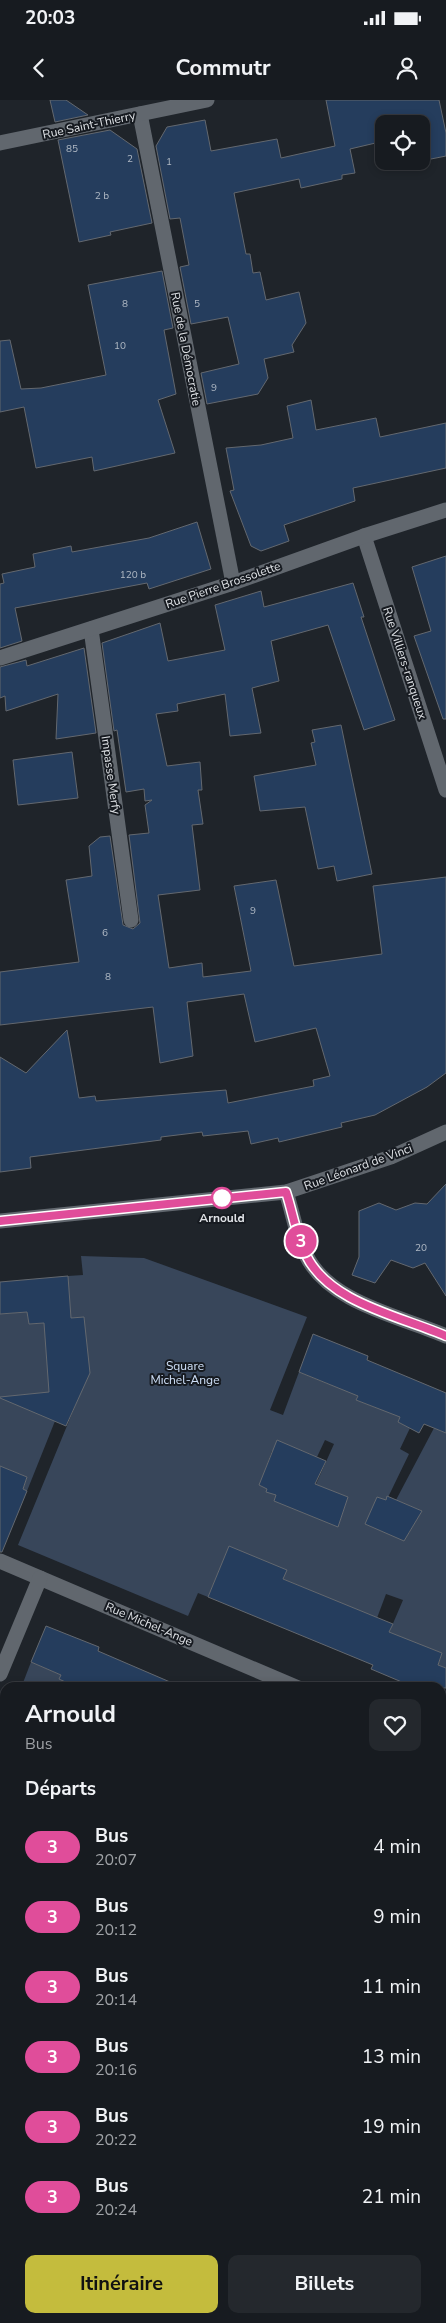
<!DOCTYPE html>
<html lang="fr">
<head>
<meta charset="utf-8">
<style>
	body { margin:0; font-family:"Nunito Sans",sans-serif; background:#24282d; color:#f1f3f6; height:100vh; display:flex; flex-direction:column; font-size:19px; white-space:nowrap }
	* { box-sizing:border-box; margin:0 }
	p { font-size:16px; color:#9ea1a5 }
	.icon { flex:none; width:28px; height:28px; fill:none; stroke:currentColor; stroke-width:2; stroke-linecap:round; stroke-linejoin:round }
	.map { position:relative; flex:1; overflow:hidden }
	.drawer { position:absolute; left:0px; top:1582px; width:446px; height:641px; display:flex; flex-direction:column; background:#171b20; border-radius:15px 15px 0 0; box-shadow:0 2px 8px #0003,0 0 0 1px #36393e }
	.drawer>* { flex:none }
	.badge { padding:0 10px; border-radius:16px; font-size:18px; line-height:32px }
	.controls { position:absolute; left:375px; top:15px; display:grid; gap:10px }
	.controls a { display:grid; place-items:center; width:55px; height:55px; border-radius:10px; background:#171b20; box-shadow:0 2px 8px #0003,0 0 0 1px #36393e; font-size:25px }
	.map>.badge { position:absolute; translate:-50% -50%; box-shadow:0 0 0 2px #fff }
	h2 { padding:0 25px; font-size:19px; line-height:45px }
	.round { display:grid; place-items:center; flex:none; width:52px; height:52px; border-radius:10px; background:#24282d }
	.summary { display:flex; align-items:center; justify-content:space-between; height:85px; padding:0 25px }
	h1 { font-size:24px; font-weight:700; line-height:38px }
	.action { display:flex; gap:10px; margin-top:auto; padding:10px 25px }
	.action a { flex:1; height:58px; border-radius:10px; background:#c4bc3d; color:#111; font-size:20px; font-weight:700; line-height:58px; text-align:center }
	.action a+a { background:#24282d; color:#f1f3f6 }
	ul { padding:0; list-style:none }
	li { display:flex; align-items:center; gap:15px; height:70px; padding:0 25px }
	li div { flex:1 }
	li b { display:block; font-size:19px }
	li em { font-style:normal }
	li .badge { min-width:55px; font-weight:700; text-align:center }
	.status { display:flex; justify-content:space-between; align-items:center; height:35px; padding:0 25px; background:#171b20; direction:ltr }
	.status svg { height:14px; fill:currentColor }
	header { display:flex; justify-content:space-between; align-items:center; height:65px; padding:0 25px; background:#171b20; font-size:22px; font-weight:700 }
	.map>svg:first-child { display:block }
	.green { fill:#38465a; fill-rule:evenodd }
	.building { fill:#253d5d; stroke:#63686f }
	.lines { fill:none; stroke-linecap:round; stroke-linejoin:round }
	.minor { stroke:#61676e; stroke-width:15 }
	.major { stroke:#6b8ebc; stroke-width:15 }
	.line-casing { stroke:#fff; stroke-width:11 }
	.line { stroke:#e04d9a; stroke-width:8 }
	.stop-dot { fill:#fff; stroke:#e04d9a; stroke-width:2.5 }
	.labels { text-anchor:middle; stroke-width:4; stroke-linejoin:round; paint-order:stroke }
	.number-label { font-size:10px; fill:#b0b9c4 }
	.street-label { font-size:12px; fill:#dfe2e6; stroke:#161a20 }
	.stop-label { font-size:12px; font-weight:bold; fill:#dfe2e6; stroke:#161a20 }
	.park-label { font-size:12px; fill:#cfe0f8; stroke:#161a20 }
</style>
</head>
<body>
<div class="status"><b>20:03</b><svg viewBox="0 0 49 12"><path d="M0 12V9h3v3zM5 12V6h3v6zM10 12V3h3v9zM15 12V0h3v12zM26 1h20v11H26zM47 4h2v5h-2z"/></svg></div>
<header><svg class="icon" aria-label="back" viewBox="0 0 24 24"><path d="M15 5l-7 7 7 7"/></svg>Commutr<svg class="icon" aria-label="person" viewBox="0 0 24 24"><circle cx="12" cy="8" r="4"/><path d="M4 21q1-7 8-7t8 7"/></svg></header>
<div class="map">
<svg width="446" height="2223" viewBox="0 0 446 2223">
	<rect width="100%" height="100%" fill="#1f242a"/>
	<g class="green">
		<path d="M 81,1156 L 144,1158 L 307,1217 L 270,1310 L 283,1315 L 299,1272 L 328,1284 L 361,1289 L 356,1300 L 377,1308 L 403,1309 L 398,1322 L 410,1328 L 400,1349 L 409,1354 L 377,1420 L 409,1433 L 421,1411 L 396,1400 L 434,1328 L 446,1333 L 446,1568 L 438,1565 L 442,1553 L 429,1548 L 424,1559 L 386,1540 L 403,1500 L 386,1494 L 377,1518 L 283,1479 L 229,1447 L 208,1497 L 198,1493 L 188,1516 L 18,1445 L 78,1299 L 55,1321 L 27,1391 L 23,1389 L 27,1377 L 2,1367 L 0,1371 L 0,1214 L 27,1212 L 29,1224 L 43,1223 L 43,1211 L 70,1208 L 68,1176 L 83,1175 ZM 325,1340 L 334,1344 L 312,1393 L 264,1373 L 272,1351 L 284,1356 L 291,1363 L 297,1349 L 317,1357 Z"/>
		<path d="M 31,1562 L 61,1575 L 78,1588 L 21,1588 Z"/>
		<path d="M 5,1693 L 5,1749 L 1,1758 L 0,1704 Z"/>
		<path d="M 442,1839 L 446,1841 L 446,1954 L 441,1952 Z"/>
		<path d="M 0,1957 L 5,1959 L 5,2219 L 441,2219 L 441,2138 L 446,2140 L 446,2223 L 0,2223 Z"/>
	</g>
	<g class="building">
		<path d="M 50,0 L 66,0 L 88,15 L 55,22 Z"/>
		<path d="M 326,0 L 439,0 L 446,33 L 446,56 L 421,61 L 421,24 L 384,24 L 384,41 L 350,49 L 355,73 L 342,75 L 342,79 L 301,88 L 299,79 L 234,93 L 246,154 L 250,154 L 253,173 L 260,172 L 266,200 L 299,192 L 306,223 L 292,245 L 294,252 L 264,259 L 268,278 L 258,294 L 207,304 L 201,273 L 239,264 L 228,217 L 191,224 L 180,167 L 189,165 L 180,118 L 170,119 L 156,46 L 167,27 L 205,20 L 211,51 L 277,39 L 281,58 L 335,46 Z"/>
		<path d="M 110,30 L 137,49 L 152,123 L 110,132 L 111,135 L 79,142 L 58,40 Z"/>
		<path d="M 162,171 L 173,228 L 164,230 L 176,294 L 158,300 L 175,353 L 94,371 L 92,357 L 36,368 L 24,307 L 0,312 L 0,241 L 10,240 L 21,289 L 41,288 L 106,275 L 88,185 Z"/>
		<path d="M 311,300 L 316,330 L 376,318 L 380,337 L 446,323 L 446,368 L 353,388 L 355,401 L 284,425 L 289,441 L 261,451 L 251,446 L 230,391 L 234,390 L 226,348 L 261,345 L 293,338 L 287,306 Z"/>
		<path d="M 197,422 L 211,469 L 149,489 L 147,483 L 15,508 L 22,541 L 0,548 L 0,484 L 4,483 L 2,474 L 35,467 L 33,454 L 71,446 L 72,452 L 149,438 Z"/>
		<path d="M 446,456 L 446,619 L 443,619 L 414,536 L 431,531 L 412,467 Z"/>
		<path d="M 353,483 L 364,517 L 361,517 L 395,620 L 364,630 L 328,525 L 271,541 L 279,581 L 252,588 L 261,633 L 230,636 L 225,594 L 177,604 L 178,611 L 156,614 L 167,666 L 200,662 L 202,690 L 198,690 L 203,724 L 192,725 L 200,790 L 158,795 L 169,868 L 202,863 L 203,877 L 251,871 L 234,786 L 276,780 L 294,866 L 382,854 L 373,786 L 446,777 L 446,973 L 427,987 L 375,1015 L 341,1023 L 342,1027 L 279,1042 L 278,1038 L 251,1044 L 248,1031 L 203,1036 L 202,1032 L 161,1037 L 161,1040 L 30,1057 L 31,1068 L 0,1072 L 0,957 L 26,973 L 67,930 L 79,998 L 95,996 L 96,1001 L 226,990 L 228,1003 L 314,986 L 313,980 L 330,976 L 316,928 L 255,942 L 244,894 L 187,902 L 193,956 L 160,963 L 153,907 L 0,925 L 0,872 L 79,862 L 66,780 L 92,776 L 89,746 L 100,737 L 110,736 L 123,825 L 133,829 L 140,823 L 129,735 L 149,733 L 145,705 L 152,700 L 145,701 L 144,689 L 126,692 L 117,630 L 114,631 L 102,543 L 160,523 L 168,561 L 225,550 L 215,505 L 261,491 L 264,507 Z"/>
		<path d="M 84,548 L 96,633 L 56,639 L 58,594 L 6,611 L 5,596 L 0,598 L 0,567 L 26,560 L 27,566 Z"/>
		<path d="M 341,625 L 372,774 L 337,781 L 334,766 L 318,769 L 305,707 L 260,711 L 254,676 L 316,665 L 311,643 L 315,642 L 312,630 Z"/>
		<path d="M 72,652 L 78,698 L 18,705 L 13,660 Z"/>
		<path d="M 446,1084 L 446,1196 L 425,1163 L 413,1168 L 391,1160 L 375,1183 L 352,1175 L 359,1157 L 359,1111 L 379,1103 L 396,1110 L 415,1103 L 427,1104 Z"/>
		<path d="M 68,1176 L 71,1218 L 84,1217 L 90,1273 L 66,1326 L 0,1298 L 0,1297 L 49,1292 L 44,1223 L 29,1224 L 27,1212 L 0,1214 L 0,1182 Z"/>
		<path d="M 313,1234 L 368,1256 L 367,1260 L 446,1293 L 446,1333 L 424,1324 L 419,1333 L 398,1322 L 400,1317 L 356,1300 L 358,1296 L 299,1272 Z"/>
		<path d="M 277,1340 L 326,1361 L 315,1384 L 348,1397 L 338,1427 L 274,1401 L 276,1395 L 266,1392 L 267,1389 L 259,1385 Z"/>
		<path d="M 0,1366 L 27,1377 L 23,1389 L 27,1391 L 2,1452 L 0,1452 Z"/>
		<path d="M 387,1396 L 422,1411 L 404,1441 L 365,1424 L 377,1397 L 386,1400 Z"/>
		<path d="M 229,1446 L 287,1470 L 283,1479 L 393,1524 L 389,1532 L 442,1553 L 438,1565 L 446,1568 L 446,1588 L 416,1588 L 371,1569 L 373,1565 L 208,1497 Z"/>
		<path d="M 46,1526 L 99,1547 L 98,1551 L 184,1588 L 78,1588 L 59,1579 L 61,1575 L 31,1562 Z"/>
	</g>
	<g class="lines">
		<g class="minor">
			<path d="M 140,14 L 233,483"/>
			<path d="M 0,43 L 207,0"/>
			<path d="M 364,436 L 446,690"/>
			<path d="M 91,529 L 131,820"/>
			<path d="M 0,558 L 233,483 L 364,436 L 446,410"/>
			<path d="M 286,1092 C 293,1113 296,1136 306,1155 C 329,1203 400,1216 446,1236"/>
			<path d="M 0,1121 L 286,1092 L 391,1057 L 446,1032"/>
			<path d="M 0,1461 L 298,1588"/>
			<path d="M 0,1574 L 40,1478"/>
			<path d="M 441,1649 L 446,1651"/>
			<path d="M 441,1770 L 446,1759"/>
		</g>
		<g class="major">
			<path d="M 0,1893 L 5,1896"/>
			<path d="M 441,2075 L 446,2077"/>
		</g>
	</g>
	<g class="lines">
		<defs>
			<path id="line" d="M 0,1121 L 286,1092 C 293,1113 296,1136 306,1155 C 329,1203 400,1216 446,1236"/>
		</defs>
		<use href="#line" class="line-casing"/>
		<use href="#line" class="line"/>
	</g>
	<circle class="stop-dot" cx="222" cy="1098" r="10"/>
	<g class="labels">
		<g class="number-label">
			<text x="72" y="52">85</text>
			<text x="130" y="62">2</text>
			<text x="169" y="65">1</text>
			<text x="102" y="99">2 b</text>
			<text x="125" y="207">8</text>
			<text x="197" y="207">5</text>
			<text x="120" y="249">10</text>
			<text x="214" y="291">9</text>
			<text x="133" y="478">120 b</text>
			<text x="253" y="814">9</text>
			<text x="105" y="836">6</text>
			<text x="108" y="880">8</text>
			<text x="421" y="1151">20</text>
		</g>
		<g class="street-label">
			<text transform="translate(89 25) rotate(-12)" y="4">Rue Saint-Thierry</text>
			<text transform="translate(186 249) rotate(79)" y="4">Rue de la Démocratie</text>
			<text transform="translate(223 485) rotate(-19)" y="4">Rue Pierre Brossolette</text>
			<text transform="translate(405 563) rotate(72)" y="4">Rue Villiers-ranqueux</text>
			<text transform="translate(111 675) rotate(82)" y="4">Impasse Merfy</text>
			<text transform="translate(358 1067) rotate(-20)" y="4">Rue Léonard de Vinci</text>
			<text transform="translate(149 1524) rotate(23)" y="4">Rue Michel-Ange</text>
		</g>
		<g class="stop-label">
			<text x="222" y="1122">Arnould</text>
		</g>
		<g class="park-label">
			<text x="185" y="1270">Square<tspan x="185" dy="14">Michel-Ange</tspan></text>
		</g>
	</g>
</svg>
<div class="controls">
<a><svg class="icon" aria-label="locate" viewBox="0 0 24 24"><circle cx="12" cy="12" r="6"/><path d="M12 2v4M12 18v4M2 12h4M18 12h4"/></svg></a>
</div>
<b class="badge" style="left:301px;top:1141px;background:#e04d9a;color:#fff">3</b>
<section class="drawer">
<div class="summary"><div><h1>Arnould</h1><p>Bus</p></div><a class="round"><svg class="icon" aria-label="heart" viewBox="0 0 24 24"><path d="M12 20l-8-8c-3-5 5-10 8-4 3-6 11-1 8 4z"/></svg></a></div>
<h2>Départs</h2>
<ul>
<li><span class="badge" style="background:#e04d9a;color:#fff">3</span><div><b>Bus</b><p>20:07</p></div><em>4 min</em></li>
<li><span class="badge" style="background:#e04d9a;color:#fff">3</span><div><b>Bus</b><p>20:12</p></div><em>9 min</em></li>
<li><span class="badge" style="background:#e04d9a;color:#fff">3</span><div><b>Bus</b><p>20:14</p></div><em>11 min</em></li>
<li><span class="badge" style="background:#e04d9a;color:#fff">3</span><div><b>Bus</b><p>20:16</p></div><em>13 min</em></li>
<li><span class="badge" style="background:#e04d9a;color:#fff">3</span><div><b>Bus</b><p>20:22</p></div><em>19 min</em></li>
<li><span class="badge" style="background:#e04d9a;color:#fff">3</span><div><b>Bus</b><p>20:24</p></div><em>21 min</em></li>
</ul>
<div class="action"><a>Itinéraire</a><a>Billets</a></div>
</section>
</div>
</body>
</html>
